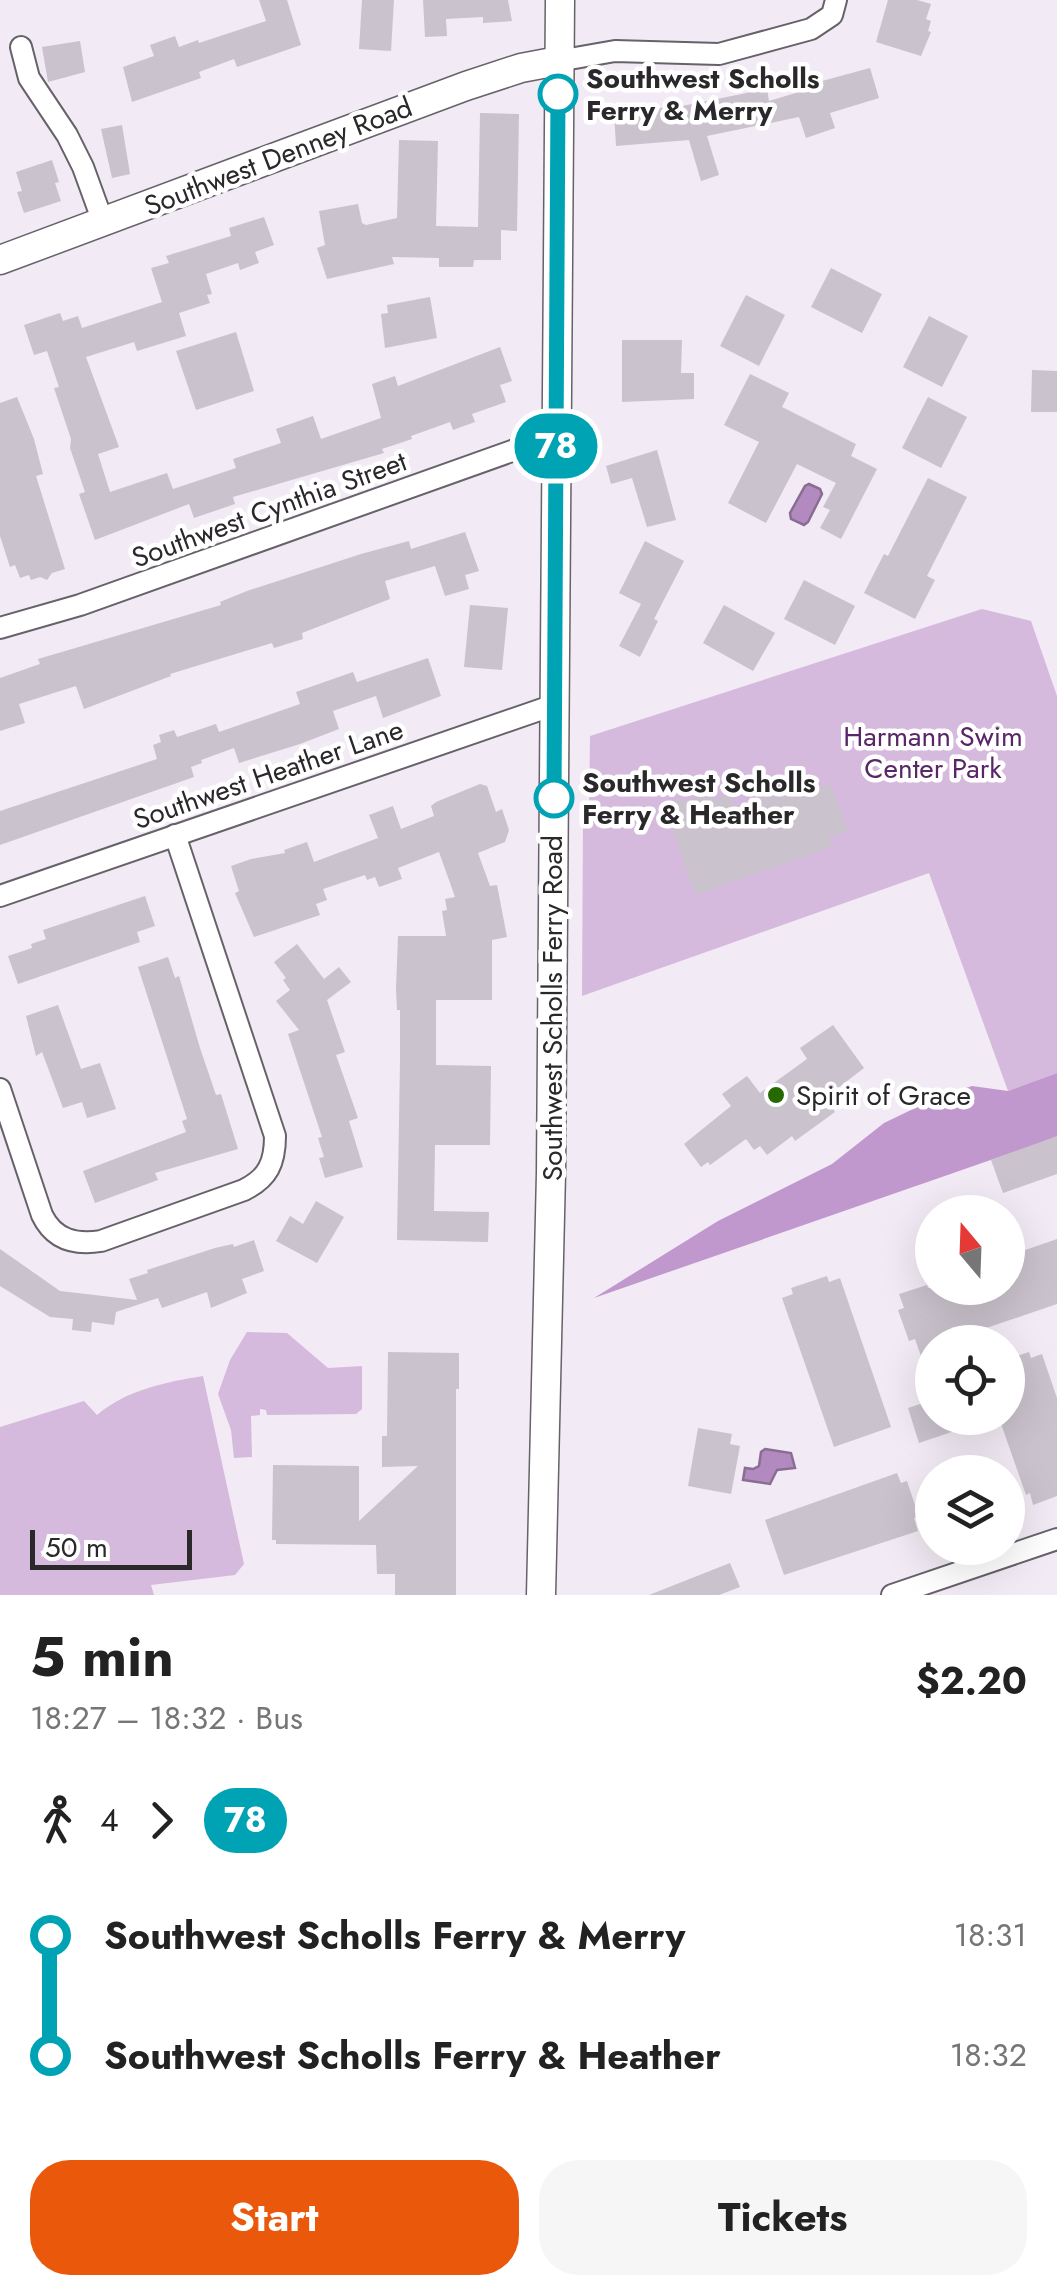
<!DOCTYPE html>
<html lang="en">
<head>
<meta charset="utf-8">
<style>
	body { margin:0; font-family:Jost,sans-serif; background:#f6f6f6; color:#222; height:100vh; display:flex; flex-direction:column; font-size:38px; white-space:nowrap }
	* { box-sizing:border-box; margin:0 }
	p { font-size:32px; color:#767676 }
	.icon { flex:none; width:55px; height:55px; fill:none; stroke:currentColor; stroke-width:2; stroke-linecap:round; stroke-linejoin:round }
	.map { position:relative; height:1595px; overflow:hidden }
	.sheet { display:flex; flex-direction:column; background:#fff; flex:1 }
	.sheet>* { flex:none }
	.badge { padding:0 20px; border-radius:32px; font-size:35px; line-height:65px }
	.needle { width:65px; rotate:341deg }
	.controls { position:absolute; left:915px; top:1195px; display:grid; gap:20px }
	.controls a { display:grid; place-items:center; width:110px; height:110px; border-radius:50%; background:#fff; box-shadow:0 10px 40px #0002; font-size:50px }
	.scale { position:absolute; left:30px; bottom:25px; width:162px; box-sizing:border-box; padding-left:10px; border:5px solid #2b282c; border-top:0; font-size:28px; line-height:35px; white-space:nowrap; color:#2b282c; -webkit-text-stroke:8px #fff; paint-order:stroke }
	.map>.badge { position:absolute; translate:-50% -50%; box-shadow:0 0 0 5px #fff }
	.legs { display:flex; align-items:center; gap:15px; height:110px; padding:0 30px; font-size:32px }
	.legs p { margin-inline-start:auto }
	.summary { display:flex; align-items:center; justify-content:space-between; height:170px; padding:0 30px }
	h1 { font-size:55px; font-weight:700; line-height:75px }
	.primary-button { display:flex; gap:20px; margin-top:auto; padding:20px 30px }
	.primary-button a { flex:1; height:115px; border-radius:40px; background:#ea580c; color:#fff; font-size:40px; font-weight:700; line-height:115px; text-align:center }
	.primary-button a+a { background:#f6f6f6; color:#222 }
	ul { padding:0 30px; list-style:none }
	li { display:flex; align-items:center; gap:35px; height:120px; font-size:38px }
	li i { display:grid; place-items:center; width:15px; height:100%; margin:0 12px; background:currentColor }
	li i::after { content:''; width:25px; height:25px; margin:-12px; border:8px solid; border-radius:50%; background:#fff }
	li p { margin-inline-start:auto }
	li:first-child i { background:linear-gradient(#0000 50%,currentColor 0) }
	li:last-child i { background:linear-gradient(currentColor 50%,#0000 0) }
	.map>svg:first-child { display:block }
	.green { fill:#d5badd }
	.forest { fill:#c198ce }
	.water { fill:#b28abf; stroke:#8a6d93; stroke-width:2.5 }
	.building { fill:#cac2cc }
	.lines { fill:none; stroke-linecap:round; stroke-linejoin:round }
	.street-casing { stroke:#676169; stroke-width:24 }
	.secondary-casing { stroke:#676169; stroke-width:31 }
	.street { stroke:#fff; stroke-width:20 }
	.secondary { stroke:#fff; stroke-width:28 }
	.line-1-casing { stroke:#fff; stroke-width:22 }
	.line-1 { stroke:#00a3b4; stroke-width:15 }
	.stop-1-dot { fill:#fff; stroke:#00a3b4; stroke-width:5 }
	.poi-dot { fill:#266900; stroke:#fff; stroke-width:4 }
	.labels { text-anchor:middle; stroke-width:9; stroke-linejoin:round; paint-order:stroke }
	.stop-label { font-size:28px; font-weight:bold; fill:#2b282c; stroke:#fff; text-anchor:start }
	.street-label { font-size:28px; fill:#2b282c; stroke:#fff }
	.park-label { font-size:28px; fill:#592667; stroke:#fff }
	.poi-label { font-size:28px; fill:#2b282c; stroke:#fff; text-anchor:start }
</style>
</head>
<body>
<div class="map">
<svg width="1057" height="1595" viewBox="0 0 1057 1595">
	<rect width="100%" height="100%" fill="#f2eaf4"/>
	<g class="green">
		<path d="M 982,609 L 1031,621 L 1057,696 L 1057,1073 L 1008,1091 L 929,873 L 582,996 L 583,818 L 589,818 L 590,736 Z"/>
		<path d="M 247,1332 L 287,1333 L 328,1368 L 362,1366 L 362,1409 L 356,1414 L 267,1415 L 266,1410 L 260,1409 L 260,1415 L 251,1416 L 252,1457 L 234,1458 L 231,1430 L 218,1394 L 230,1360 Z"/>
		<path d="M 203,1376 L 244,1564 L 235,1575 L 151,1585 L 154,1595 L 0,1595 L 0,1427 L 84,1401 L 97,1415 C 126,1390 166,1382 203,1376 Z"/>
	</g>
	<path class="forest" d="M 1057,1073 L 1057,1137 L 594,1298 L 718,1221 L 832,1164 L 884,1123 L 938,1097 L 972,1086 L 1008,1091 Z"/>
	<g class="water">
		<path d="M 809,484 L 820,489 L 822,494 L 808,522 L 804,525 L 791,519 L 790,513 L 805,486 Z"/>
		<path d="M 765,1449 L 791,1453 L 795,1468 L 777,1470 L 770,1484 L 743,1480 L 745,1468 L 753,1469 L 759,1466 L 761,1452 Z"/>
	</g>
	<g class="building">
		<path d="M 259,0 L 287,0 L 301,45 L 237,67 L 234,59 L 199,72 L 201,78 L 132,102 L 123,67 L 154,56 L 150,45 L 175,36 L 179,47 L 198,40 L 199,43 L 266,21 Z"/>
		<path d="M 362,0 L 394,0 L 391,51 L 359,49 Z"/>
		<path d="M 423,0 L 508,0 L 512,21 L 483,23 L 483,17 L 446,19 L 447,36 L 425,37 Z"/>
		<path d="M 888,0 L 917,0 L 931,4 L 926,19 L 931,21 L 928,31 L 931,32 L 921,56 L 876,42 Z"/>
		<path d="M 80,41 L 85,72 L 48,82 L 42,47 Z"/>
		<path d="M 870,68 L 879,98 L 830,113 L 835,128 L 806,138 L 799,117 L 707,136 L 719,175 L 701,181 L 689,140 L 616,146 L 614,112 L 682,106 L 767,89 L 769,101 L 812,88 L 811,84 Z"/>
		<path d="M 480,113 L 519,114 L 517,231 L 501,230 L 501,260 L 474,260 L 473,267 L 439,267 L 439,258 L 392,257 L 394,264 L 327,279 L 317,248 L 325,245 L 319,211 L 358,204 L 362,223 L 366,225 L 397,218 L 399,140 L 438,141 L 436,226 L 478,227 Z"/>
		<path d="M 122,125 L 130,174 L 112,178 L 101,129 Z"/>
		<path d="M 52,160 L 59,182 L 55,183 L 61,201 L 24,213 L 17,192 L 22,191 L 16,172 Z"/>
		<path d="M 264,217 L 274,245 L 255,252 L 259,263 L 240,270 L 238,263 L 206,274 L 212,294 L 207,295 L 210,303 L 179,313 L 186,336 L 137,351 L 134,342 L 86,357 L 119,447 L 98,454 L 110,492 L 167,473 L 173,489 L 236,468 L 233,459 L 281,443 L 276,429 L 313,416 L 321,439 L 381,418 L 372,384 L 395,376 L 398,386 L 500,347 L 512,381 L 500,385 L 506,402 L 472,414 L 475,422 L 453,430 L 450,422 L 411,436 L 412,439 L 382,449 L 384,453 L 233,497 L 235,504 L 194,518 L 189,504 L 95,540 L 79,494 L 85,492 L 70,448 L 71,439 L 54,388 L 59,387 L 47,351 L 34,355 L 24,325 L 60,313 L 63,321 L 78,316 L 82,328 L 162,302 L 151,268 L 169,263 L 166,256 L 231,236 L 229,228 Z"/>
		<path d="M 831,268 L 882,294 L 862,333 L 811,307 Z"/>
		<path d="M 746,295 L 785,315 L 759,366 L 720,346 Z"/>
		<path d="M 430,297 L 437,338 L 385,348 L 381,314 L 388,313 L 387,305 Z"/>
		<path d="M 929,316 L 968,336 L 942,387 L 903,367 Z"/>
		<path d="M 236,332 L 254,391 L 196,410 L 176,351 Z"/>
		<path d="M 622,340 L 682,340 L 681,373 L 694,373 L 694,399 L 622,402 Z"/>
		<path d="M 1032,370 L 1057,371 L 1057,412 L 1031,412 Z"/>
		<path d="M 750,374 L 789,393 L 782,407 L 856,444 L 851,456 L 877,469 L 841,539 L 820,528 L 830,510 L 823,507 L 836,483 L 797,464 L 766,523 L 728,503 L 759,442 L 724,425 Z"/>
		<path d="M 17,397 L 34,439 L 43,474 L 36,476 L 65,569 L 52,573 L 47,580 L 40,577 L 31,580 L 29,575 L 20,578 L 15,565 L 10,567 L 0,536 L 0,403 Z"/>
		<path d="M 928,397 L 967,417 L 941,468 L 902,448 Z"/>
		<path d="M 657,450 L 676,520 L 647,527 L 632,478 L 611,484 L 606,466 Z"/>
		<path d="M 928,478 L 967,497 L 927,576 L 935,580 L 915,619 L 864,593 L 884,554 L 888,556 Z"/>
		<path d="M 465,532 L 479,571 L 465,575 L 469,589 L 445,596 L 435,566 L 385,581 L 390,599 L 302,633 L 303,639 L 274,648 L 272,643 L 170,674 L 171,676 L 84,709 L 76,686 L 19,704 L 25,723 L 0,731 L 0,678 L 40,664 L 38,659 L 221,605 L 220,602 L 247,591 L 361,554 L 409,541 L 411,549 Z"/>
		<path d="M 645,541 L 684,561 L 654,619 L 658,621 L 640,657 L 619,646 L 641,604 L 619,593 Z"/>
		<path d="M 804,580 L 855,606 L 835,645 L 784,619 Z"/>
		<path d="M 470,605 L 508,608 L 502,670 L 464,667 Z"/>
		<path d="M 724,605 L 775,633 L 753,671 L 703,643 Z"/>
		<path d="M 428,658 L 441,696 L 383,718 L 376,696 L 333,711 L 339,729 L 300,744 L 239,763 L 234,748 L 201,760 L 202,763 L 191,767 L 194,777 L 0,845 L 0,811 L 157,759 L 153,745 L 161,742 L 159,735 L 174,730 L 177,737 L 216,724 L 219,732 L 300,704 L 296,692 L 353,672 L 357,682 Z"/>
		<path d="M 809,781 L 811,790 L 830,784 L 848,831 L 829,838 L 831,847 L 696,895 L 674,834 L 671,802 L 689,800 L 712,792 L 713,800 L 730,795 L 734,807 Z"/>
		<path d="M 480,784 L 487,786 L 496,812 L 502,809 L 509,830 L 505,842 L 478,853 L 490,886 L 497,885 L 507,937 L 492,940 L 492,1000 L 436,1000 L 436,1065 L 491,1066 L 490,1145 L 435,1145 L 434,1211 L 489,1212 L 488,1242 L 397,1240 L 400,1061 L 400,1010 L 397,1010 L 396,989 L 398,936 L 446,936 L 442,911 L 447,910 L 445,899 L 455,897 L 439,852 L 398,868 L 402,879 L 379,887 L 375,877 L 367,880 L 365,875 L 323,889 L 327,900 L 316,904 L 320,915 L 254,937 L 235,893 L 239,891 L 231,866 L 251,859 L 285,853 L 284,850 L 307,842 L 314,862 L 378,838 L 369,815 L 393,806 L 401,829 L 434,816 L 431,806 L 436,802 Z"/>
		<path d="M 145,896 L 155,926 L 137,932 L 140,942 L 18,984 L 8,956 L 32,948 L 31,944 L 46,939 L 43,930 Z"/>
		<path d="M 297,944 L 324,979 L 339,967 L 351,982 L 327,1000 L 345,1052 L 336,1055 L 358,1118 L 349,1121 L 363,1167 L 325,1178 L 319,1158 L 324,1157 L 318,1138 L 322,1137 L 288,1034 L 299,1030 L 276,1001 L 290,990 L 283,980 L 286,978 L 274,962 Z"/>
		<path d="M 168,957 L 175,978 L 179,976 L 200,1048 L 216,1095 L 221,1094 L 238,1149 L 155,1173 L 158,1180 L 95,1203 L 83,1171 L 186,1132 L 182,1121 L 187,1119 L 138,967 Z"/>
		<path d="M 58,1005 L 81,1069 L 100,1063 L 116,1109 L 87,1118 L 82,1102 L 63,1108 L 42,1052 L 36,1056 L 26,1016 Z"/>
		<path d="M 833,1025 L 864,1068 L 825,1098 L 835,1112 L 795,1141 L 792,1136 L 767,1155 L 760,1146 L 754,1150 L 746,1139 L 710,1165 L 708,1162 L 701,1167 L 684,1144 L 731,1106 L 722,1094 L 747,1076 L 760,1093 L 807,1059 L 800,1048 Z"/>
		<path d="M 1057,1136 L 1057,1174 L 1003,1193 L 991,1160 Z"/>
		<path d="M 316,1201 L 344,1217 L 317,1263 L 276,1241 L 290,1216 L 303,1224 Z"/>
		<path d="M 1057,1239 L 1057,1304 L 945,1342 L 932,1342 L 932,1381 L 930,1382 L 915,1339 L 909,1341 L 898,1310 L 904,1308 L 899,1294 L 927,1285 L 928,1288 L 1008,1288 L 1008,1256 Z"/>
		<path d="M 254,1240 L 264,1271 L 242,1279 L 247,1293 L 211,1308 L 207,1292 L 162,1308 L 158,1298 L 116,1312 L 114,1325 L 92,1322 L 91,1332 L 72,1330 L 73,1319 L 50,1317 L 0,1286 L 0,1249 L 60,1291 L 137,1300 L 129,1279 L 148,1273 L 147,1270 L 215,1248 L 233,1244 L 234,1247 Z"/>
		<path d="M 827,1276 L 829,1282 L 840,1278 L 891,1427 L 834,1447 L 782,1298 L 793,1294 L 791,1288 Z"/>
		<path d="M 388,1352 L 459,1353 L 459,1389 L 456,1389 L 456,1595 L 395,1595 L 395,1574 L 377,1574 L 376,1545 L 276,1544 L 276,1540 L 272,1540 L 273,1465 L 359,1466 L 359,1521 L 418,1466 L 382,1467 L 382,1436 L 387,1436 Z"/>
		<path d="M 1029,1352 L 1031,1358 L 1042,1354 L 1057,1398 L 1057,1496 L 1033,1505 L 1030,1493 L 1026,1495 L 999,1418 L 1008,1418 L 1008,1359 Z"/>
		<path d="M 932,1400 L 932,1418 L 984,1418 L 984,1421 L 919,1443 L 908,1408 Z"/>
		<path d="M 698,1428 L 732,1434 L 730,1444 L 740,1446 L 731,1494 L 688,1486 Z"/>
		<path d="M 897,1473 L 901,1483 L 907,1481 L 919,1517 L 914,1518 L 918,1531 L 784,1575 L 765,1520 Z"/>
		<path d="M 730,1563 L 740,1587 L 719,1595 L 649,1595 Z"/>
	</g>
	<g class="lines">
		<defs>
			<g id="street">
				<path d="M 21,47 L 29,78 L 67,135 L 83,167 L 103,222"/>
				<path d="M 558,61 L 615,51 L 719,54 L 811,29 L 832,15 L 836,0"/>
				<path d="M 0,628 L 80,605 L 523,447 L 556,441"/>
				<path d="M 0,896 L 554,705"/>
				<path d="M 0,1089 L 42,1215 C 54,1240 76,1245 101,1241 L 244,1190 C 268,1178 275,1163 275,1136 L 175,835"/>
				<path d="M 892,1595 L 1057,1539"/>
			</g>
			<g id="secondary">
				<path d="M 0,260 L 466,86 L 521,68 L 558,61"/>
				<path d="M 541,1595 L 551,1173 L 560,0"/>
			</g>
		</defs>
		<use href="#street" class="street-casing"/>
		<use href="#secondary" class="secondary-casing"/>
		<use href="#street" class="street"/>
		<use href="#secondary" class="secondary"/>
	</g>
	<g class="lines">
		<defs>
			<path id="line-1" d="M 554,798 L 558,94"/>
		</defs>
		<use href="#line-1" class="line-1-casing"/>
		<use href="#line-1" class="line-1"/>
	</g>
	<g class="stop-1-dot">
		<circle cx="558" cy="94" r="18"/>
		<circle cx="554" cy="798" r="18"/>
	</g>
	<circle class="poi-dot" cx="776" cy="1095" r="10"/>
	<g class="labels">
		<g class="stop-label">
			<text x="586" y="88">Southwest Scholls<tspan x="586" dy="32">Ferry &amp; Merry</tspan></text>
			<text x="582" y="792">Southwest Scholls<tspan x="582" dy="32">Ferry &amp; Heather</tspan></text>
		</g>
		<g class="street-label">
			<text transform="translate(278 156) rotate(-21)" y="10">Southwest Denney Road</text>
			<text transform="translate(269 509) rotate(-20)" y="10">Southwest Cynthia Street</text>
			<text transform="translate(268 774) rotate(-19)" y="10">Southwest Heather Lane</text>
			<text transform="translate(552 1008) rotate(-90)" y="10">Southwest Scholls Ferry Road</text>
		</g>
		<g class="park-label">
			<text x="933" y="746">Harmann Swim<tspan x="933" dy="32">Center Park</tspan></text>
		</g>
		<g class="poi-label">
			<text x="796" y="1105">Spirit of Grace</text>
		</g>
	</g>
</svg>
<div class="controls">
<a><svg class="needle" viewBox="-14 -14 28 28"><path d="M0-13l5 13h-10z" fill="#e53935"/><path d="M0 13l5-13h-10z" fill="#767676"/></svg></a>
<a><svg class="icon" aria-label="locate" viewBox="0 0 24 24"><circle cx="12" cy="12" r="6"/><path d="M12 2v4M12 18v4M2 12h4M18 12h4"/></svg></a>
<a><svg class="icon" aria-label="layers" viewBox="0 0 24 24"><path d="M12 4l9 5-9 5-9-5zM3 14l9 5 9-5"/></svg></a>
</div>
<div class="scale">50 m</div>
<b class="badge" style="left:556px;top:446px;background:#00a3b4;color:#fff">78</b>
</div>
<section class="sheet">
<div class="summary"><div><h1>5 min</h1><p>18:27 – 18:32 · Bus</p></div><b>$2.20</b></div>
<div class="legs"><svg class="icon" aria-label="walk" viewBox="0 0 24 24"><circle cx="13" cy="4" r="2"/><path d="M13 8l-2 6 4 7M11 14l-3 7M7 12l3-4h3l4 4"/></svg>4<svg class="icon" aria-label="forward" viewBox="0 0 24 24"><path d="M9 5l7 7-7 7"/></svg><b class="badge" style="background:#00a3b4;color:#fff">78</b></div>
<ul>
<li><i style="color:#00a3b4"></i><b>Southwest Scholls Ferry &amp; Merry</b><p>18:31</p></li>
<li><i style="color:#00a3b4"></i><b>Southwest Scholls Ferry &amp; Heather</b><p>18:32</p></li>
</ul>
<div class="primary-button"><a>Start</a><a>Tickets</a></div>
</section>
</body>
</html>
